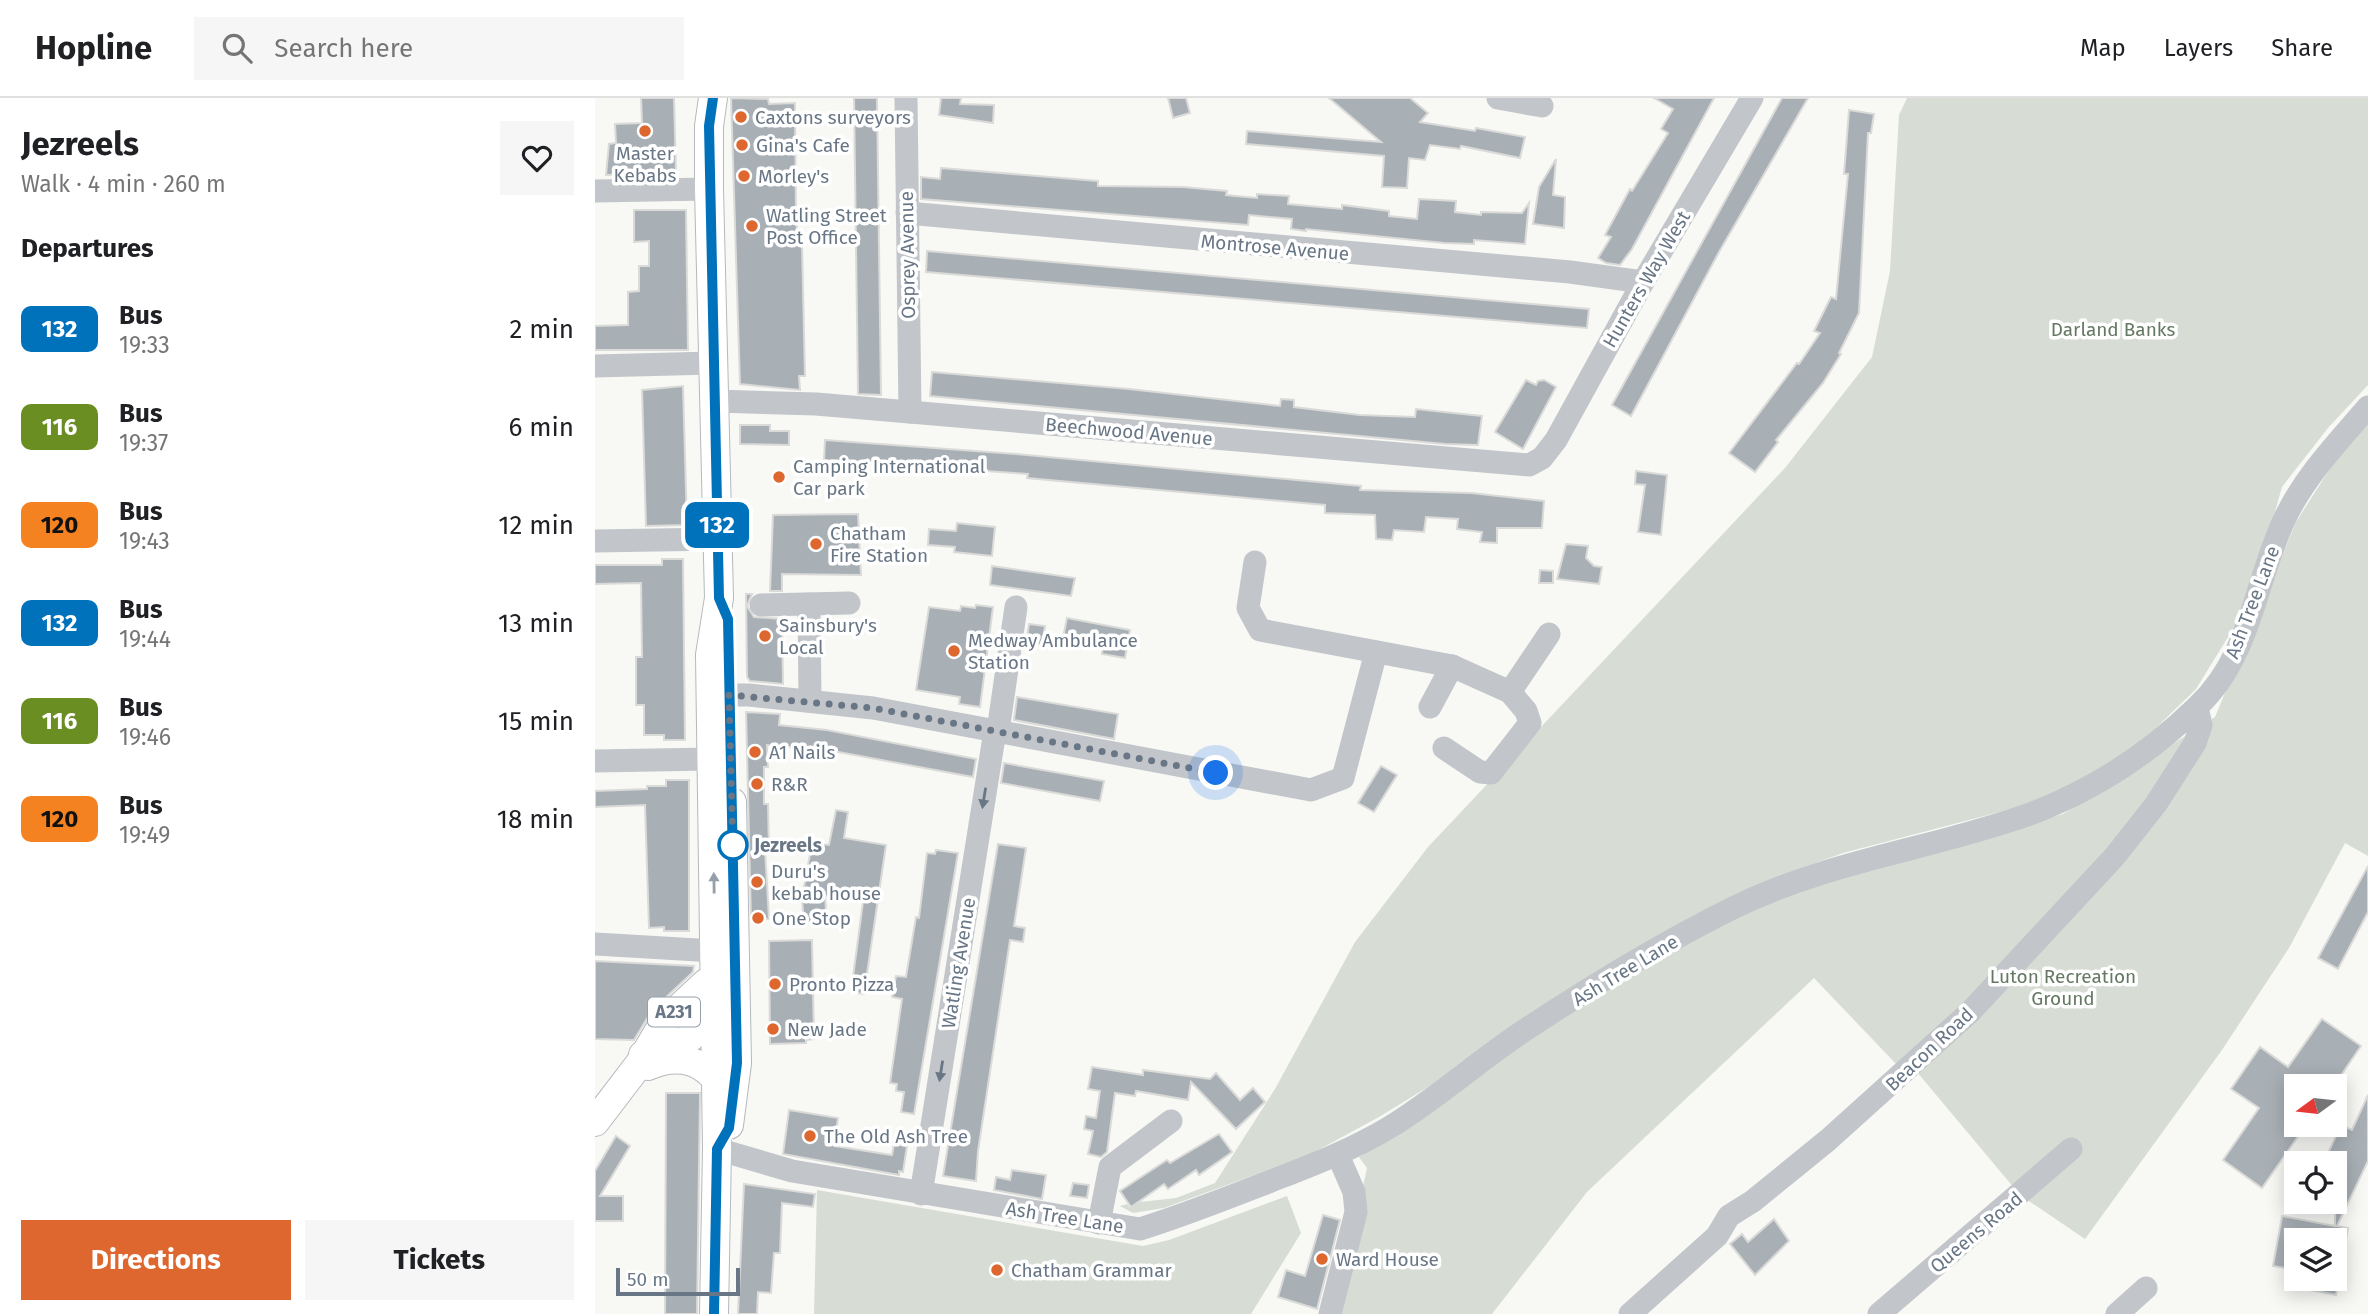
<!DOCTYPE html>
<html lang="en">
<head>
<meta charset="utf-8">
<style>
	body { margin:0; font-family:"Fira Sans",sans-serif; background:#f6f6f6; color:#202124; height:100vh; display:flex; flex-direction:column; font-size:26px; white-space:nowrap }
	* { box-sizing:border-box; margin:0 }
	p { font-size:23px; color:#757577 }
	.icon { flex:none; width:38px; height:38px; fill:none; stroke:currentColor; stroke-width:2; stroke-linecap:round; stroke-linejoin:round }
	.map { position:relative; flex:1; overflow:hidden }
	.details { display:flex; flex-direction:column; background:#fff; width:595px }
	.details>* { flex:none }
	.badge { padding:0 14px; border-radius:10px; font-size:24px; line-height:46px }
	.needle { width:46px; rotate:255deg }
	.buttons { position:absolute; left:1689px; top:976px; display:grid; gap:14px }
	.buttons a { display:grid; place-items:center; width:63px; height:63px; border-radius:0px; background:#fff; box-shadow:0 4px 18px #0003; font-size:35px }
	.scale { position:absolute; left:21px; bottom:18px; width:124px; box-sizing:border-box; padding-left:7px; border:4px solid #687685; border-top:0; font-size:19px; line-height:24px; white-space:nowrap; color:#687685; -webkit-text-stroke:5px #fff; paint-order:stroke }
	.you { position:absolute; width:35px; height:35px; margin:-18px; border:5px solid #fff; border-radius:50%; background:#1a73e8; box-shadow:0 0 0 10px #1a73e833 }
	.map>.badge { position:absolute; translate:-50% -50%; box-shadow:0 0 0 4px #fff }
	h2 { padding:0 21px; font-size:26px; line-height:63px }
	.round { display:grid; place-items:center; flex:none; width:74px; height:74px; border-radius:0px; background:#f6f6f6 }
	.overview { display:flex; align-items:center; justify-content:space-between; height:119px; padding:0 21px }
	h1 { font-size:33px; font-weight:700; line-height:52px }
	.action { display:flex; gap:14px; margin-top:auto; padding:14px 21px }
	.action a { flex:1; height:80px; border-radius:0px; background:#de662f; color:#fff; font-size:28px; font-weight:700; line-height:80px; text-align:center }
	.action a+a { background:#f6f6f6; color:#202124 }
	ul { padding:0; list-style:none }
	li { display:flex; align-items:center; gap:21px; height:98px; padding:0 21px }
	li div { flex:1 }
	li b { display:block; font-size:26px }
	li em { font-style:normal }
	li .badge { min-width:77px; font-weight:700; text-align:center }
	header { display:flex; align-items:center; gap:42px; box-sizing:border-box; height:98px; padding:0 35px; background:#fff; border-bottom:2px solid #e0e0e0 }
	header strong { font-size:33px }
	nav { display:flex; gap:38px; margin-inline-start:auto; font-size:24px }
	.search { width:490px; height:63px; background:#f6f6f6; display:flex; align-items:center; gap:18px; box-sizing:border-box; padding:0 24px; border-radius:0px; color:#757577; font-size:26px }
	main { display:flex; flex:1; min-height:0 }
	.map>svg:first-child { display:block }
	.green { fill:#d7ddd5 }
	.building { fill:#a8b0b6; stroke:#dadad8; stroke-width:2 }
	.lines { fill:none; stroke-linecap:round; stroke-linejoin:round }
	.major-casing { stroke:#b5b9bd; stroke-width:30 }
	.minor { stroke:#c2c5c9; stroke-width:23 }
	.major { stroke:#fff; stroke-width:28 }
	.oneway { fill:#687685 }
	.oneway2 { fill:#959faa }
	.line-casing { stroke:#fff; stroke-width:16 }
	.line { stroke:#0072bc; stroke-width:10 }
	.walk { stroke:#687685; stroke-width:7; stroke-dasharray:0 12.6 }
	.poi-dot { fill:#de662f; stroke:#fff; stroke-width:2.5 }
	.stop-dot { fill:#fff; stroke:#0072bc; stroke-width:3.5 }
	.labels { text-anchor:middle; stroke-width:7; stroke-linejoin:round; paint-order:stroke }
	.shield { fill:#fff; stroke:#959faa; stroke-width:2 }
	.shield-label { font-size:18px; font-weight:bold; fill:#687685 }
	.poi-label { font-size:19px; fill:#687685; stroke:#fff; text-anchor:start }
	.street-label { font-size:19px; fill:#687685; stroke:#fff }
	.park-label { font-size:19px; fill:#657863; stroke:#fff }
	.stop-label { font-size:19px; font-weight:bold; fill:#687685; stroke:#fff; text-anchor:start }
</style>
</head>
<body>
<header>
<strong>Hopline</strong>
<div class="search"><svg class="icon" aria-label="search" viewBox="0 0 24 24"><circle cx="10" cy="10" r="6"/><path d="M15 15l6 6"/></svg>Search here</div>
<nav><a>Map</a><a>Layers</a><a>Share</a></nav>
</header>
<main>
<section class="details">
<div class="overview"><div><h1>Jezreels</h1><p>Walk · 4 min · 260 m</p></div><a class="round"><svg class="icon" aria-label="heart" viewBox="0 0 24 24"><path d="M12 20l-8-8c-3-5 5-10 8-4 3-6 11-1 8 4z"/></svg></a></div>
<h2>Departures</h2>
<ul>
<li><span class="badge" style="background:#0072bc;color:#fff">132</span><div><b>Bus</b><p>19:33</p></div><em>2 min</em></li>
<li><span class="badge" style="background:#6b8e23;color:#fff">116</span><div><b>Bus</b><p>19:37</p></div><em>6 min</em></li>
<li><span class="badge" style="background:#f58220;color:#111">120</span><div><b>Bus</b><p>19:43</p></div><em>12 min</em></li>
<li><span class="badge" style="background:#0072bc;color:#fff">132</span><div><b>Bus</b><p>19:44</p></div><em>13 min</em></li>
<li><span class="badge" style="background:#6b8e23;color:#fff">116</span><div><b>Bus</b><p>19:46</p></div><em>15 min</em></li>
<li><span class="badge" style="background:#f58220;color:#111">120</span><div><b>Bus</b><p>19:49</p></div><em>18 min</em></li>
</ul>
<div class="action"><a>Directions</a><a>Tickets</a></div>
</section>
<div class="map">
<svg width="1773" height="1216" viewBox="0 0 1773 1216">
	<rect width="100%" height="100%" fill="#f8f8f5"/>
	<g class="green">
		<path d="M 1312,0 L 1773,0 L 1773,287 L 1733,330 L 1687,389 L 1654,505 L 1601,591 L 1534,656 L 1443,704 L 1248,755 L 1171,783 L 784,1019 L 714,1057 L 569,1110 L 538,1115 L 525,1108 L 532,1106 L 535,1110 L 545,1104 L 581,1100 L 620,1085 L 680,991 L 760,844 L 833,749 L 1190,370 L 1277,259 L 1295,173 L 1304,17 Z"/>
		<path d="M 1773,323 L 1773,758 L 1750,745 L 1694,850 L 1627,952 L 1490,1141 L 1425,1097 L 1311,961 L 1303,968 L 1219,880 L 992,1094 L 897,1216 L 740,1216 L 772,1070 L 764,1059 L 1061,852 L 1143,807 L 1468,716 L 1620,619 L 1701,424 L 1750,347 Z"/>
		<path d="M 222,1092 L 548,1148 L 574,1142 L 692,1098 L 706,1135 L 656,1216 L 219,1216 Z"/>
	</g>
	<g class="building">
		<path d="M 46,0 L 79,0 L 81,75 L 11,77 L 14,46 L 21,45 L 20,26 L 47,25 Z"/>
		<path d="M 136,0 L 173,1 L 174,6 L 200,5 L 201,119 L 203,146 L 207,146 L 210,278 L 204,278 L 205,292 L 145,286 Z"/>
		<path d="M 259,0 L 282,0 L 286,297 L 263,296 Z"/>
		<path d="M 346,0 L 366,0 L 365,6 L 399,7 L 398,25 L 344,17 Z"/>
		<path d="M 573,0 L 591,0 L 595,15 L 578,20 Z"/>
		<path d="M 734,0 L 815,0 L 833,15 L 825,24 L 880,33 L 881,30 L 930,39 L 925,60 L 866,48 L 865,51 L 835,47 L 830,62 L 814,60 L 812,90 L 787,89 L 789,58 L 651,46 L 652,33 L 786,44 Z"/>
		<path d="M 1059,0 L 1119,0 L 1037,151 L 1025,167 L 1011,165 L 1003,160 L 1016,139 L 1010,137 L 1035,91 L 1037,93 L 1073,35 L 1066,31 L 1078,11 Z"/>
		<path d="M 1187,0 L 1213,0 L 1124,154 L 1036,318 L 1017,307 Z"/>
		<path d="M 1254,12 L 1279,16 L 1276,35 L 1273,35 L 1264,215 L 1244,255 L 1246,256 L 1228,285 L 1181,342 L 1183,344 L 1160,374 L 1134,355 L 1202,265 L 1204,266 L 1225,235 L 1219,233 L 1236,199 L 1241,201 L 1253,76 L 1249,76 Z"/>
		<path d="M 961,61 L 958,97 L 970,99 L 969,130 L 938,126 L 944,89 Z"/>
		<path d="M 346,70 L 503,83 L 503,88 L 588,89 L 632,93 L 631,97 L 662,100 L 662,96 L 694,98 L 693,106 L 747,111 L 747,107 L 794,113 L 794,118 L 822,121 L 824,101 L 861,103 L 860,114 L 886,117 L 886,114 L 927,115 L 934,105 L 930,146 L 879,142 L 879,146 L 849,145 L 711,131 L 711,133 L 696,131 L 697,121 L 654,117 L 653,127 L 326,101 L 326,79 L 345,81 Z"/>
		<path d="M 39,112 L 91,112 L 93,252 L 0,252 L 0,228 L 33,227 L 33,194 L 44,193 L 44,168 L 54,168 L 54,143 L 39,144 Z"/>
		<path d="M 332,153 L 994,211 L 992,230 L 331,174 Z"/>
		<path d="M 337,274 L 534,291 L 685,308 L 686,301 L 699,302 L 699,309 L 765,317 L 820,319 L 821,311 L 887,318 L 883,347 L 850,346 L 335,298 Z"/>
		<path d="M 931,282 L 941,287 L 943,283 L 949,282 L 961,289 L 928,351 L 900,334 Z"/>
		<path d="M 88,288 L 92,427 L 51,428 L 47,292 Z"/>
		<path d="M 145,327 L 175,327 L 175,333 L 194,333 L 194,347 L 145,346 Z"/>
		<path d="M 230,342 L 421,356 L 766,388 L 765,392 L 876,395 L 949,403 L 947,430 L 902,430 L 902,445 L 885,444 L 887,434 L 862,431 L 863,421 L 831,419 L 829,434 L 799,432 L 797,442 L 781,441 L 780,417 L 730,415 L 730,407 L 432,380 L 433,376 L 229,362 Z"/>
		<path d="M 1041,373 L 1072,377 L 1066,437 L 1043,434 L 1050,387 L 1040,386 Z"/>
		<path d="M 263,416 L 266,477 L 187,476 L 187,493 L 175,493 L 178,417 Z"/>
		<path d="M 362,425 L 400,429 L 397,458 L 359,454 L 360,449 L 333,447 L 334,431 L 361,433 Z"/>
		<path d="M 971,446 L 993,448 L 991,460 L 999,468 L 1007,469 L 1004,486 L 962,481 Z"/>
		<path d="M 67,461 L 88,461 L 90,642 L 69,642 L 69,637 L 49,637 L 49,607 L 41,607 L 41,559 L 47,559 L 46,485 L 0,486 L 0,467 L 67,467 Z"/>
		<path d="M 397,468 L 480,480 L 476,498 L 395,487 Z"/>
		<path d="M 945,472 L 958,473 L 958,485 L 944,485 Z"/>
		<path d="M 151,496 L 157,496 L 152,508 L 159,519 L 187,521 L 188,586 L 155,583 L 152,579 Z"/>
		<path d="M 381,507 L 398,509 L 385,609 L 364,606 L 365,599 L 321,592 L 334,509 L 365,513 L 366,508 L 380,510 Z"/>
		<path d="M 472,520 L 535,532 L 530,560 L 507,556 L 508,548 L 468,540 Z"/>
		<path d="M 434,526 L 450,528 L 447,547 L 431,545 Z"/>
		<path d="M 422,599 L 523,616 L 519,641 L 419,622 Z"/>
		<path d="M 151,614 L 185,616 L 184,627 L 232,632 L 381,661 L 378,679 L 238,653 L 172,647 L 173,669 L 169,669 L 169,706 L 173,706 L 174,752 L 170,752 L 174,821 L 156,821 Z"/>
		<path d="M 409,665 L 509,683 L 505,703 L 406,685 Z"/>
		<path d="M 786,668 L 802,677 L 779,714 L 763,705 Z"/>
		<path d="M 71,682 L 94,682 L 94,833 L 69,833 L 69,829 L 54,830 L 50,707 L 0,709 L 0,693 L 52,691 L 52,688 L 71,688 Z"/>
		<path d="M 241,712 L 253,714 L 249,740 L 291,747 L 269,896 L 256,894 L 268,804 L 230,798 L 232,826 L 209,827 L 207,800 L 217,745 L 234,747 Z"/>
		<path d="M 403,746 L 431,750 L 419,828 L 430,830 L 428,844 L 415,842 L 383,1053 L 381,1083 L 348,1078 Z"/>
		<path d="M 341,752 L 363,755 L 319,1016 L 306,1014 L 309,994 L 301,993 L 302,986 L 295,985 L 307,901 L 297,899 L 301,878 L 311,879 L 321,819 L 324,820 L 332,755 L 340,756 Z"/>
		<path d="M 1773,768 L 1773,814 L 1743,871 L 1723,860 Z"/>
		<path d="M 217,842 L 219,941 L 211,942 L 211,945 L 175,946 L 174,843 Z"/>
		<path d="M 0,863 L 99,868 L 98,874 L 68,902 L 57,900 L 56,914 L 39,942 L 0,941 Z"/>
		<path d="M 1727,921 L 1766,948 L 1738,989 L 1701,989 L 1701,1027 L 1711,1027 L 1667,1090 L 1628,1062 L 1664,1010 L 1636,991 L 1665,949 L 1693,969 Z"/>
		<path d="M 497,969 L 548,977 L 548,972 L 615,981 L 621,975 L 645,1002 L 658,990 L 670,1004 L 641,1031 L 596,984 L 593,1002 L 541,993 L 540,998 L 520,995 L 512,1054 L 506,1059 L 493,1056 L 498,1033 L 489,1031 L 491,1018 L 501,1020 L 505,993 L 493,991 Z"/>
		<path d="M 71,995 L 105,995 L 102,1216 L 70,1216 Z"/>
		<path d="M 1773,997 L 1773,1063 L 1742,1128 L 1753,1130 L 1751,1143 L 1701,1143 L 1701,1172 L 1678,1168 L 1687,1118 L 1740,1128 L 1740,1066 L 1728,1066 L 1746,1027 L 1757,1032 Z"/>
		<path d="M 194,1012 L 243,1020 L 239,1048 L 297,1057 L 299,1046 L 312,1048 L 308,1074 L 304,1073 L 304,1077 L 188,1056 Z"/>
		<path d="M 624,1036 L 637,1054 L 604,1077 L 601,1072 L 573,1091 L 569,1086 L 536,1109 L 525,1093 L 572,1062 L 575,1065 Z"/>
		<path d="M 21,1038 L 35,1048 L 5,1098 L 28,1098 L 28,1123 L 0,1123 L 0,1073 Z"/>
		<path d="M 417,1072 L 451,1077 L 447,1101 L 399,1092 L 401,1079 L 415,1082 Z"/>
		<path d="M 478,1085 L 494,1087 L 492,1100 L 475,1098 Z"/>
		<path d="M 149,1086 L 220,1096 L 218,1109 L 187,1105 L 185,1155 L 179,1155 L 176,1195 L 163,1194 L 162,1216 L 143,1216 Z"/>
		<path d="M 728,1117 L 745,1122 L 722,1211 L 683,1199 L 691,1172 L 710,1178 Z"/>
		<path d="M 1179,1121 L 1194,1143 L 1160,1177 L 1135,1146 L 1147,1136 L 1153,1144 Z"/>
		<path d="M 1695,1181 L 1744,1181 L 1741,1197 L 1694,1188 Z"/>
	</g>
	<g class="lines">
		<defs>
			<g id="major">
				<path d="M 118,0 L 114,28 L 114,91 L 124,500 L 115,557 L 122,1051 L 119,1216"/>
				<path d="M 48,957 L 62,957 L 96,939 L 103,930 L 134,926"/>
				<path d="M 53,968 C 78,957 101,959 120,980"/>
				<path d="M 0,1024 L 45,965 L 69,924 L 111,885 L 121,883"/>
				<path d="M 134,1027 L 142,965 L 137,704"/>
			</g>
		</defs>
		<use href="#major" class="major-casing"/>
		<g class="minor">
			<path d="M 311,0 L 315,314"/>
			<path d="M 903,0 L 947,8"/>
			<path d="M 0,93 L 114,91"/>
			<path d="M 312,115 L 975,174 L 1048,184"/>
			<path d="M 0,268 L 118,265"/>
			<path d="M 120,303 L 221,306 L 934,367 L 947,360 L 961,342 L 1048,184 L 1157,0"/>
			<path d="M 0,443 L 123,441"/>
			<path d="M 660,464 L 653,510 L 665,532 L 857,568 L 915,594 L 931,613 L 935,625 L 896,675 L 885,674 L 849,650"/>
			<path d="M 214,506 L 215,603"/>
			<path d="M 166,507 L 254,505"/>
			<path d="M 915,594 L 954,536"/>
			<path d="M 115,597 L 154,597 L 278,610 L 716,692 L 748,680 L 781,554"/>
			<path d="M 835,609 L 857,568"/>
			<path d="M 403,633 L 421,509"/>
			<path d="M 0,663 L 116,661"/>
			<path d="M 0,846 L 120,853"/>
			<path d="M 122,1051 L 197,1073 L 545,1131 C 590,1117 632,1100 676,1083 C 717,1067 757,1052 795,1029 C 841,1001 882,964 927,934 C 995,889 1067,845 1140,809 C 1236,762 1338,751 1435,716 C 1499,692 1555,655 1603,608 C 1656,558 1660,483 1690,420 C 1710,378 1743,344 1773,309"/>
			<path d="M 326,1096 L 400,633"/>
			<path d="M 504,1125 L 515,1069 L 576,1023"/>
			<path d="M 735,1216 L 761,1114 L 759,1094 L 743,1057"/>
			<path d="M 1035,1216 L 1122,1138 L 1134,1118 L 1158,1103 L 1233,1042 L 1375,914 L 1520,758 L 1561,706 L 1600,645 L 1606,627 L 1602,610"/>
			<path d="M 1284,1216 L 1476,1051"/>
			<path d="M 1522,1216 L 1551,1190"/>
		</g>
		<use href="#major" class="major"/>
	</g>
	<defs><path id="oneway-solid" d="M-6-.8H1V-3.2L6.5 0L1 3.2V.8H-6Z" transform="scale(1.75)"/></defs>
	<g class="oneway">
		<use href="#oneway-solid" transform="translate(389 700) rotate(99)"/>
		<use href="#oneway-solid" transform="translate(346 973) rotate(99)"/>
	</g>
	<use class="oneway2" href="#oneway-solid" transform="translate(119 785) rotate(-91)"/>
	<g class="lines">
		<defs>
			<path id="line" d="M 118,0 L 114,28 L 124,500 L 133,521 L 142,965 L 134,1030 L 122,1051 L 119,1216"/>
		</defs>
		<use href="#line" class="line-casing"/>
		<use href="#line" class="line"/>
		<path class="walk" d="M 138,747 L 138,754 L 134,597 L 278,610 L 621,675"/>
	</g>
	<g class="poi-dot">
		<circle cx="146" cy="19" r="7"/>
		<circle cx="50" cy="33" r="7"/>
		<circle cx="147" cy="47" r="7"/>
		<circle cx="149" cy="78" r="7"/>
		<circle cx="157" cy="128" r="7"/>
		<circle cx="184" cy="379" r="7"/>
		<circle cx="221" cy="446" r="7"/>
		<circle cx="170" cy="538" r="7"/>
		<circle cx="359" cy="553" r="7"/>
		<circle cx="160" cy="654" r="7"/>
		<circle cx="162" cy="686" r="7"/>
		<circle cx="162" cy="784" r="7"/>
		<circle cx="163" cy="820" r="7"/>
		<circle cx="180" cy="886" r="7"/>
		<circle cx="178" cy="931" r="7"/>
		<circle cx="215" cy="1038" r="7"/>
		<circle cx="727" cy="1161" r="7"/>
		<circle cx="402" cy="1172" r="7"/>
	</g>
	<circle class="stop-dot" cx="138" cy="747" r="14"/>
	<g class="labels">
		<rect class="shield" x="53" y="899.5" width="52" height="29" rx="5"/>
		<g class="shield-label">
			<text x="79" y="920">A231</text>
		</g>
		<g class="poi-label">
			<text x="160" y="26">Caxtons surveyors</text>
			<text x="161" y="54">Gina's Cafe</text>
			<text x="50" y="62" text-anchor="middle">Master<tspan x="50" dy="22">Kebabs</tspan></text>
			<text x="163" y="85">Morley's</text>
			<text x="171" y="124">Watling Street<tspan x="171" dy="22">Post Office</tspan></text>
			<text x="198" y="375">Camping International<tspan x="198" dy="22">Car park</tspan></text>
			<text x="235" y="442">Chatham<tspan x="235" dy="22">Fire Station</tspan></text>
			<text x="184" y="534">Sainsbury's<tspan x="184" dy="22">Local</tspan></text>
			<text x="373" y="549">Medway Ambulance<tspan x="373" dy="22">Station</tspan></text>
			<text x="174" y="661">A1 Nails</text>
			<text x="176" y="693">R&amp;R</text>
			<text x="176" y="780">Duru's<tspan x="176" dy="22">kebab house</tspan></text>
			<text x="177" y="827">One Stop</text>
			<text x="194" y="893">Pronto Pizza</text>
			<text x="192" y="938">New Jade</text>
			<text x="229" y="1045">The Old Ash Tree</text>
			<text x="741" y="1168">Ward House</text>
			<text x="416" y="1179">Chatham Grammar</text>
		</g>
		<g class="street-label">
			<text transform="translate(680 149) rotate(5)" y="7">Montrose Avenue</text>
			<text transform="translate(312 157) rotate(-91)" y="7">Osprey Avenue</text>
			<text transform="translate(1051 181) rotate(-60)" y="7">Hunters Way West</text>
			<text transform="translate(534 333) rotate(5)" y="7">Beechwood Avenue</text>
			<text transform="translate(1657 504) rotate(-69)" y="7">Ash Tree Lane</text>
			<text transform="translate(363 865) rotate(-81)" y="7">Watling Avenue</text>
			<text transform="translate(1030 872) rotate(-31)" y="7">Ash Tree Lane</text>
			<text transform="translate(1334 951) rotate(-43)" y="7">Beacon Road</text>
			<text transform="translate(470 1119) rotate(9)" y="7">Ash Tree Lane</text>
			<text transform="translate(1381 1134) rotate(-40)" y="7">Queens Road</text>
		</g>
		<g class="park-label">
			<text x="1518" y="238">Darland Banks</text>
			<text x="1468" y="885">Luton Recreation<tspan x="1468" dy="22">Ground</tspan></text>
		</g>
		<g class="stop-label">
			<text x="159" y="754">Jezreels</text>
		</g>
	</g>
</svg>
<div class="buttons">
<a><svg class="needle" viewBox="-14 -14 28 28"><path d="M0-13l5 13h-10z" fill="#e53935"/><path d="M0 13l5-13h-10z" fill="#757577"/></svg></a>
<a><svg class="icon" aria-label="locate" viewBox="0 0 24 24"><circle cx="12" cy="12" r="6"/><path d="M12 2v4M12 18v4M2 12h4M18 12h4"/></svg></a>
<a><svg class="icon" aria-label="layers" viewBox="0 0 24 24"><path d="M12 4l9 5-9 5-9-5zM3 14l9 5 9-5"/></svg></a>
</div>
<div class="scale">50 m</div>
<div class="you" style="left:621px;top:675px"></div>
<b class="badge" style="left:122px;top:427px;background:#0072bc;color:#fff">132</b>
</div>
</main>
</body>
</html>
